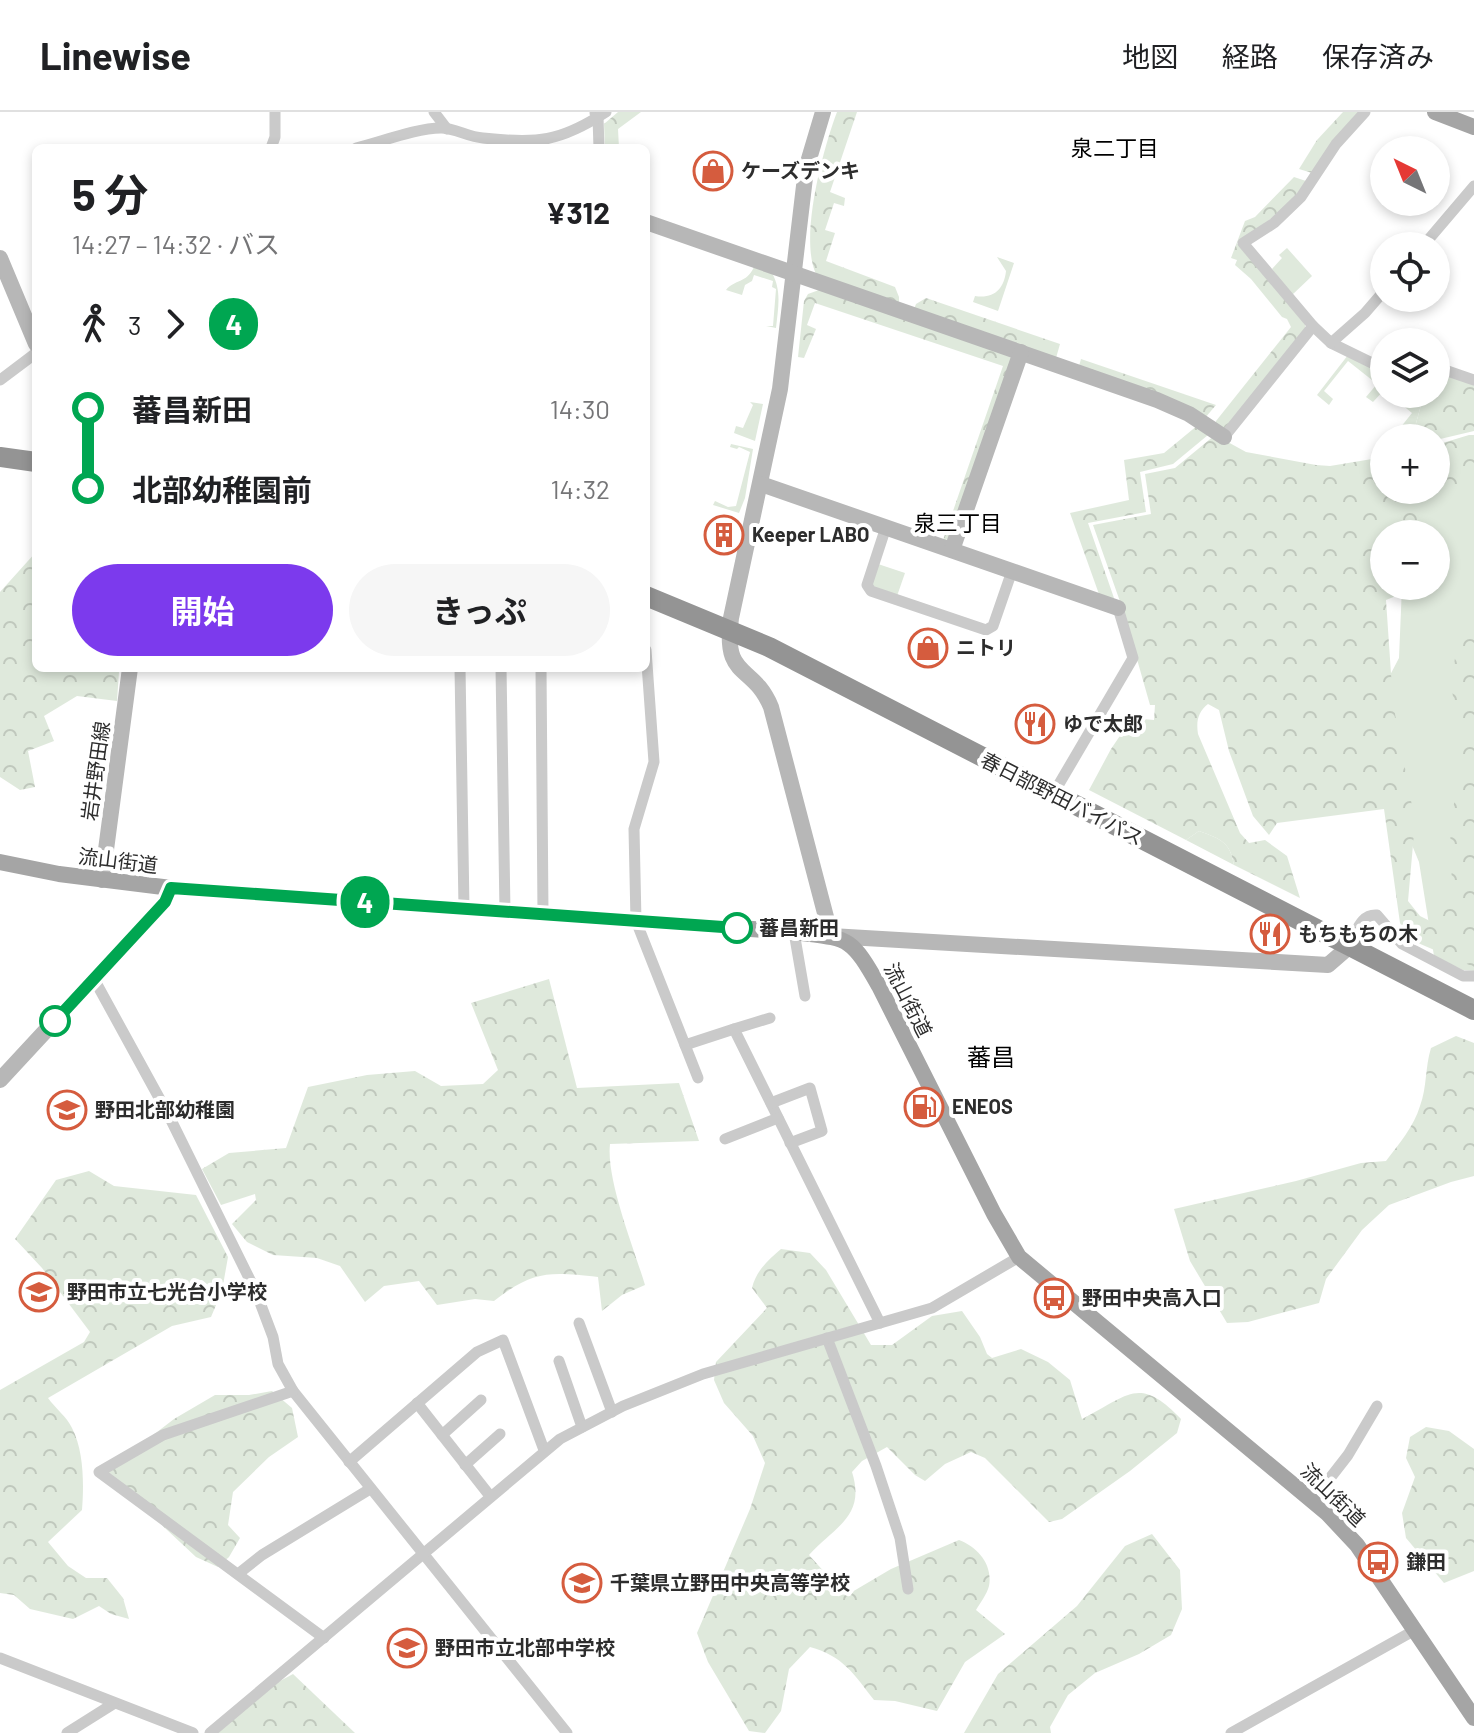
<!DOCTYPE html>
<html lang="ja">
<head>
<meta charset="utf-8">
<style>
	body { margin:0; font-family:Barlow,"Noto Sans JP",sans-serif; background:#f6f6f6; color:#202124; height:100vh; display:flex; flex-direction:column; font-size:30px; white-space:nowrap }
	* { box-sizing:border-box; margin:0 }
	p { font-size:26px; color:#757577 }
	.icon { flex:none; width:44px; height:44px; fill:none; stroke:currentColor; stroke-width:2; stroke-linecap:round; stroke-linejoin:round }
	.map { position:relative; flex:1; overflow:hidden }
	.sheet { position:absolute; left:32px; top:32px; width:618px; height:528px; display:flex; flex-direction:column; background:#fff; border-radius:12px; box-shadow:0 4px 12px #0003 }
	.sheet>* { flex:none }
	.badge { padding:0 16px; border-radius:26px; font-size:28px; line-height:52px }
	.needle { width:52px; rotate:317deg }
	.fabs { position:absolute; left:1370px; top:24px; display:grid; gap:16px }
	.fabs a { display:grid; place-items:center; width:80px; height:80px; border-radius:50%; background:#fff; box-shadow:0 4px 12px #0003; font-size:40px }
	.map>.badge { position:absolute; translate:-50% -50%; box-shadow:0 0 0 4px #fff }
	.legs { display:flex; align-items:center; gap:12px; height:88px; padding:0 40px; font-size:26px }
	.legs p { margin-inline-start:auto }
	.head { display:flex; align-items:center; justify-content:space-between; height:136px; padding:0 40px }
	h1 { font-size:44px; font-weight:700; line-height:60px }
	.cta { display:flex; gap:16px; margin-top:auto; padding:16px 40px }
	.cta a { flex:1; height:92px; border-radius:48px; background:#7c3aed; color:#fff; font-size:32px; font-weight:700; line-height:92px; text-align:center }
	.cta a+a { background:#f6f6f6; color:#202124 }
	ul { padding:0 40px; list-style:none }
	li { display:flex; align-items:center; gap:28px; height:80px; font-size:30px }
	li i { display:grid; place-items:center; width:12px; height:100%; margin:0 10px; background:currentColor }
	li i::after { content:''; width:20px; height:20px; margin:-10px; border:6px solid; border-radius:50%; background:#fff }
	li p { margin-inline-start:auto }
	li:first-child i { background:linear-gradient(#0000 50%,currentColor 0) }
	li:last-child i { background:linear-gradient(currentColor 50%,#0000 0) }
	header { display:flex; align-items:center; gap:48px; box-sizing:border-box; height:112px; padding:0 40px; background:#fff; border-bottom:2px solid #e0e0e0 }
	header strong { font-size:38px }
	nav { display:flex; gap:44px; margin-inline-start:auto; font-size:28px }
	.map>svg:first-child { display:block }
	.grass { fill:#dfe9dc }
	.forest { fill:url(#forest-crowns) }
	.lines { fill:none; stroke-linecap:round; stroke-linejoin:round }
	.street { stroke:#cacaca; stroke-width:11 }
	.secondary { stroke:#b7b7b7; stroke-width:16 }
	.primary { stroke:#a5a5a5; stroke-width:16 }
	.highway { stroke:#949494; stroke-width:20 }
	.line-1-casing { stroke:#fff; stroke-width:18 }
	.line-1 { stroke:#00a651; stroke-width:12 }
	.stop-1-dot { fill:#fff; stroke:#00a651; stroke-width:4 }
	.labels { text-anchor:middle; stroke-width:8; stroke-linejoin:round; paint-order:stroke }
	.poi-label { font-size:20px; font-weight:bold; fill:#2d2d2d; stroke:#fff; text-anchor:start }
	.street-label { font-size:20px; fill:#2d2d2d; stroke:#fff }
	.stop-label { font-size:20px; font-weight:bold; fill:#2d2d2d; stroke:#fff; text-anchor:start }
	.neighbourhood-label { font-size:22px; fill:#000; stroke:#fff }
	.quarter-label { font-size:24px; fill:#000; stroke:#fff }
</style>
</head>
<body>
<header>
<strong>Linewise</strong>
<nav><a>地図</a><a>経路</a><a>保存済み</a></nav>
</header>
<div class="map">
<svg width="1474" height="1621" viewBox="0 0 1474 1621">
	<defs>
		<pattern id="forest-crowns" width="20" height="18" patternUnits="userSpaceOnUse" patternTransform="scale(2)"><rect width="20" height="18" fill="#dfe9dc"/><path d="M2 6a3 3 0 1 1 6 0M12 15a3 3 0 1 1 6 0" fill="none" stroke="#c0c8bd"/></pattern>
	</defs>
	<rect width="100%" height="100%" fill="#fff"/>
	<g class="grass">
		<path d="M 1287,136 L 1312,164 L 1292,183 L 1272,157 L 1282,146 L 1279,143 Z"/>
		<path d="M 997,145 L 1014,151 L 998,199 L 973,190 L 975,184 C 994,187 1004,177 1006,159 Z"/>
		<path d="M 754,155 L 772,161 C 782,179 778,196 776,216 L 766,214 L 773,214 L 776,177 L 772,175 L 773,169 L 754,163 L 752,169 L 745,173 L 742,183 L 726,178 C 735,167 746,172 754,155 Z"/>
		<path d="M 1348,243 L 1384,258 L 1384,278 L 1373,290 L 1366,285 L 1377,272 L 1348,249 L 1324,279 L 1333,287 L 1329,293 L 1317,283 Z"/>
		<path d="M 1389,282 L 1424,282 L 1412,326 L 1392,326 L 1412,301 Z"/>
		<path d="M 750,290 L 763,292 L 755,329 L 734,321 L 736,314 L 743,316 L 753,293 Z"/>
		<path d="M 1469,323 L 1474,323 L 1474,859 L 1463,858 L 1434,844 L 1419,750 L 1407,721 L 1388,567 L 1399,546 L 1402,474 L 1436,474 L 1436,422 L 1404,422 L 1406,378 L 1436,378 L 1436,333 Z"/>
		<path d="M 731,332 L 753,337 L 745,386 L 739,401 L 713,393 L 715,389 L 728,395 L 736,394 L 750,340 L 739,335 L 737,337 L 730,335 Z"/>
		<path d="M 878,452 L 905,461 L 897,484 L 874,475 L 872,471 Z"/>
		<path d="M 1199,719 C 1221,727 1230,730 1234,753 L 1186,728 Z"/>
	</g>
	<g class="forest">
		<path d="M 618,0 L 641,0 L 618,17 L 619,36 L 605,36 L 604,12 Z"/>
		<path d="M 837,0 L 857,0 L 830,80 L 845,86 L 844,94 L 834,91 L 825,118 L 835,121 L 826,149 L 895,175 L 899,185 L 899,192 L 816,162 C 799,126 823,37 837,0 Z"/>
		<path d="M 1343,0 L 1360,0 L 1312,61 L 1299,57 L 1317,28 Z"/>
		<path d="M 1294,65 L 1306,69 C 1289,96 1263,113 1237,131 L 1305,212 L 1305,218 L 1226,317 L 1215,313 L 1216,309 L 1291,215 L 1287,207 L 1282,205 L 1251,167 L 1235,153 L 1237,148 L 1231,146 L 1245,109 L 1255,105 Z"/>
		<path d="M 819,178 L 1008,241 L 1013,249 L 953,424 L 946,428 L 943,428 L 1003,254 L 815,191 L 807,213 L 816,217 L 804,246 L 798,245 L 804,189 L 808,182 Z"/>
		<path d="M 926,186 L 1060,232 L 1056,246 L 914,197 L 916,192 Z"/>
		<path d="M 1081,247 L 1216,293 L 1205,306 L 1079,254 Z"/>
		<path d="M 1436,258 L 1474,270 L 1474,319 L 1436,328 L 1436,326 L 1412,326 L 1424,282 L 1436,282 Z"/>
		<path d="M 1198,313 L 1208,323 L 1173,352 L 1140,360 L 1146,400 L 1088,411 L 1114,486 L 1111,488 L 1100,485 L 1070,401 L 1129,388 L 1124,348 L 1164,341 Z"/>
		<path d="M 1215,323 L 1246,340 L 1316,353 L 1330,354 L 1384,345 L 1384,378 L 1436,378 L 1436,333 L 1474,323 L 1474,377 L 1422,381 L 1418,409 L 1426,422 L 1384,422 L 1384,474 L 1421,474 L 1386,488 L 1393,591 L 1415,710 L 1408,789 L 1420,804 L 1432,810 L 1443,803 L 1452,777 L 1450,711 L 1462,653 L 1451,570 L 1460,516 L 1474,500 L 1474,855 L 1411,828 L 1400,811 L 1384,697 L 1277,711 L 1269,723 L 1253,704 L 1229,639 L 1219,598 L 1208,592 C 1198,600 1196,609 1198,622 L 1240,721 L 1249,731 L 1265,728 L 1287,744 L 1300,786 L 1234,753 C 1230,730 1221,727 1199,719 L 1186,728 L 1089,678 L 1111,637 L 1132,606 L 1154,608 L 1155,593 L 1150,593 L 1123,498 L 1093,413 L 1151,402 L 1145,362 L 1175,356 Z"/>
		<path d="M 36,440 L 36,556 L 109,556 L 119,560 L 117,589 L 77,584 L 44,604 L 54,629 L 28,639 L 35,675 L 20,678 L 0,665 L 0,480 Z"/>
		<path d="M 549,867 L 577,976 L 679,971 L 699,1029 L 610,1032 C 606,1068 634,1136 645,1173 L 622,1183 L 602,1199 L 598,1165 C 549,1160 534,1158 494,1189 L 475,1187 L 437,1193 L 419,1169 L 384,1174 L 365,1190 L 340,1154 L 317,1146 L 273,1143 L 247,1130 L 232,1112 L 256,1088 L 255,1082 L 221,1093 L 202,1057 L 229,1041 L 286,1036 L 308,975 L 367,963 L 415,959 L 441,974 L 483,972 L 498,958 L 471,891 Z"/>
		<path d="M 1456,924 L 1474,931 L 1474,1064 L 1451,1070 L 1389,1093 L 1362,1118 L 1326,1167 L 1319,1191 L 1248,1210 L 1227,1211 L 1190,1149 L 1174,1097 L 1296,1069 L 1361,1051 L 1386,1049 C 1399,1032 1414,1014 1420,994 C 1427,976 1425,955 1431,936 Z"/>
		<path d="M 89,1059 L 114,1074 L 196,1083 L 228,1145 L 222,1179 L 211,1205 L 172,1214 L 48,1286 C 55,1296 67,1305 72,1316 C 84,1339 84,1373 82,1398 L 48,1430 L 68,1454 L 86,1466 L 107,1466 L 123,1486 L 129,1507 L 111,1502 L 99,1494 L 73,1507 L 30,1497 L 14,1483 L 0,1481 L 0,1278 L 84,1230 L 90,1220 L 42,1156 L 15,1127 L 56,1068 Z"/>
		<path d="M 781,1137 L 810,1141 L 826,1158 L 871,1233 L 892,1233 L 932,1204 L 962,1199 L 980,1225 L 987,1242 L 992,1246 L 1021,1237 L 1048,1250 L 1070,1268 L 1082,1307 C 1129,1283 1139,1263 1181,1307 L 1177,1321 L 1130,1359 L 1062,1407 L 1049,1410 L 985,1346 L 971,1340 L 945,1352 L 925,1369 L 915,1363 L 887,1335 L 862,1349 L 852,1360 C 866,1405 835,1414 809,1443 L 836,1473 L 852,1480 L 891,1457 L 959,1428 C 978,1435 993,1453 989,1474 C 987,1482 980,1491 976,1498 L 1005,1522 L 965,1550 L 937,1599 L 895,1589 L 874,1588 C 854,1562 843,1544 810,1535 L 789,1557 L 781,1599 L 765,1621 L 749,1619 L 708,1550 L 697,1521 L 750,1397 L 765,1351 L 753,1324 L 724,1291 L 714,1268 L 716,1250 L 767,1196 L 752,1176 C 756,1159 768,1148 781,1137 Z"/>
		<path d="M 272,1279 L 292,1296 L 298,1325 L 269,1345 L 233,1380 L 228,1413 L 240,1426 L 229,1445 L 218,1455 L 196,1445 L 105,1360 L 174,1307 L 215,1283 L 249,1283 Z"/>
		<path d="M 1426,1315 L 1449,1319 L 1474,1337 L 1474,1459 L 1444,1471 L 1406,1426 L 1402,1401 L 1415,1365 L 1406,1346 L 1410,1325 Z"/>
		<path d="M 1152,1422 L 1180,1458 L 1182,1497 L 1171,1523 L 1139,1542 L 1095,1561 L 1068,1583 L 1050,1615 L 1051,1621 L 964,1621 L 998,1562 L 1077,1494 L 1125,1434 Z"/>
		<path d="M 293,1562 L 355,1621 L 217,1621 L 267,1576 Z"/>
	</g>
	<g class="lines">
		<g class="street">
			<path d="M 434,0 L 447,17"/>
			<path d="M 1365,0 L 1336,32 L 1301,85 L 1274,111 L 1243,131 L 1313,214 L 1331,231 L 1376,253 L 1384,255"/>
			<path d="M 595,1 L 598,5 L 599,36"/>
			<path d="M 271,36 L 275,25 L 275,0"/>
			<path d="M 356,36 C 381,30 416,16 441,16 C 455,16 468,25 483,26 C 537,32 560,30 606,0"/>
			<path d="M 1423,134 L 1474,74"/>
			<path d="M 1331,231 L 1365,201 L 1384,179"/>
			<path d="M 1436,255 L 1474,268"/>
			<path d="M 0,268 L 36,241"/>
			<path d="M 1224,325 L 1313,214"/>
			<path d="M 886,415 L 867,473 L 871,479 L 986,518 L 993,514 L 1012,459"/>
			<path d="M 646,538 L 654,650 L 634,717 L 636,809 L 685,933 L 734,917 L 880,1211"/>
			<path d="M 460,556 L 464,796"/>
			<path d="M 501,556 L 505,799"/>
			<path d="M 541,556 L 543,802"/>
			<path d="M 1059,672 L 1133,546 L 1118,496"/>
			<path d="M 794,820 L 805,884"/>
			<path d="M 1354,823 C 1359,813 1364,802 1377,803 L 1402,832 L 1463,864 L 1474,864"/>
			<path d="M 94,867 L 168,1002 L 256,1180 L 273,1225 L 278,1252 L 293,1279 L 567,1621"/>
			<path d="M 734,917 L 770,906"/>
			<path d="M 685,933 L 698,966"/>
			<path d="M 771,991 L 810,976 L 822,1019 L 790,1031"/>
			<path d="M 725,1027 L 778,1006"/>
			<path d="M 579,1211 L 612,1300"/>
			<path d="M 827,1226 L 876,1354 L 900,1426 L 908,1477"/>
			<path d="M 559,1249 L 582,1315"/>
			<path d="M 293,1279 L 163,1323 L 99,1360 L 324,1526"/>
			<path d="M 417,1291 L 490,1384"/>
			<path d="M 442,1323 L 481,1288"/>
			<path d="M 349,1350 L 477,1240 L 503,1228 L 544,1338"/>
			<path d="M 465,1353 L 500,1322"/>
			<path d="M 1313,1388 L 1348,1343 L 1377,1294"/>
			<path d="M 238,1462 L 262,1443 L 370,1377"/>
			<path d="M 0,1546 L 193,1621"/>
			<path d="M 67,1621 L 113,1592"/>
			<path d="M 210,1621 L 560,1327 L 623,1294 L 703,1262 L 932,1196 L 1019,1145"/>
			<path d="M 1231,1621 L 1415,1518"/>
		</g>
		<g class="secondary">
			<path d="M 823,0 L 806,57 L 780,277 L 731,506 C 723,569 752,550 771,595 L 831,824 L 1328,853 L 1343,840 L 1354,823"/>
			<path d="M 646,110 L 1157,288 L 1189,302 L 1224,325"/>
			<path d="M 0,146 L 36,232"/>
			<path d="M 761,372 L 1118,496"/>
			<path d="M 952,438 L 1021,240"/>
			<path d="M 102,768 L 130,556"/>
			<path d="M 0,968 L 165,790 L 171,776"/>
		</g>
		<g class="primary">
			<path d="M 1435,0 L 1474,15"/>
			<path d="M 0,750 L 59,762 L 171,776 L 794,820 C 849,827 850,823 879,874 L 994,1102 L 1019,1145 L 1327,1401 L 1357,1433 L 1474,1606"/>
		</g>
		<g class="highway">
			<path d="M 0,345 L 36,350"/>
			<path d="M 646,484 L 769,535 L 1474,898"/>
		</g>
	</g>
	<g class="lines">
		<defs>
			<path id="line-1" d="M 55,909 L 165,790 L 171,776 L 737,816"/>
		</defs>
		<use href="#line-1" class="line-1-casing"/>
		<use href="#line-1" class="line-1"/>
	</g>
	<defs>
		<symbol id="shop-ring" viewBox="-11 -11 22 22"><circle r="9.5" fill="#fff" stroke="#d55c3e" stroke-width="1.5"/><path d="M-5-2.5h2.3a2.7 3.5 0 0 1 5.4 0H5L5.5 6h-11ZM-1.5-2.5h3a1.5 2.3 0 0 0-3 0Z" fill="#d55c3e"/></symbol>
		<symbol id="building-ring" viewBox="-11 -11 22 22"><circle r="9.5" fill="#fff" stroke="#d55c3e" stroke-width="1.5"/><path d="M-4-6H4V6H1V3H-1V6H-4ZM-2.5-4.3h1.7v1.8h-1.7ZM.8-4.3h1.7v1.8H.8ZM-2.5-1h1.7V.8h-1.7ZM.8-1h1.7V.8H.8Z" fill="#d55c3e"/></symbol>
		<symbol id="restaurant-ring" viewBox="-11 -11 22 22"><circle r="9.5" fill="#fff" stroke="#d55c3e" stroke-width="1.5"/><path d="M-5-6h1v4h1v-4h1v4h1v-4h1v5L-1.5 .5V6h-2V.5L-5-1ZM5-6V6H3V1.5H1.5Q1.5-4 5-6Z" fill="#d55c3e"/></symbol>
		<symbol id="fuel-ring" viewBox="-11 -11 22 22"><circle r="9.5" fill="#fff" stroke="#d55c3e" stroke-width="1.5"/><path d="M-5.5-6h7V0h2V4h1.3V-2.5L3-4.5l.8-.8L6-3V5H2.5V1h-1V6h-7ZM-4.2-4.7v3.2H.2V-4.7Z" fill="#d55c3e"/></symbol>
		<symbol id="school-ring" viewBox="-11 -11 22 22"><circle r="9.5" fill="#fff" stroke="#d55c3e" stroke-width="1.5"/><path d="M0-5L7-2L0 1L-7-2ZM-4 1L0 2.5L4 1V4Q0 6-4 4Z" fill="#d55c3e"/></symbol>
		<symbol id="bus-ring" viewBox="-11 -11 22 22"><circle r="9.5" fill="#fff" stroke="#d55c3e" stroke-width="1.5"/><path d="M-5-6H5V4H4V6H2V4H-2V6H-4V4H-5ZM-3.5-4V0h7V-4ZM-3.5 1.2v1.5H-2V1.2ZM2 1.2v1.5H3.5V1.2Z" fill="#d55c3e"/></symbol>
	</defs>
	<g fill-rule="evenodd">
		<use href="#shop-ring" x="691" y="37" width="44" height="44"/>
		<use href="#building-ring" x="702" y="401" width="44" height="44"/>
		<use href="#shop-ring" x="906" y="514" width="44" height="44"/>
		<use href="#restaurant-ring" x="1013" y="590" width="44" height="44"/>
		<use href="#restaurant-ring" x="1248" y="800" width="44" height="44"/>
		<use href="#fuel-ring" x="902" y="973" width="44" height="44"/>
		<use href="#school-ring" x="45" y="976" width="44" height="44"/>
		<use href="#school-ring" x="17" y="1158" width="44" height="44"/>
		<use href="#bus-ring" x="1032" y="1164" width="44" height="44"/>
		<use href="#bus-ring" x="1356" y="1428" width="44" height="44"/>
		<use href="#school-ring" x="560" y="1449" width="44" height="44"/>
		<use href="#school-ring" x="385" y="1514" width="44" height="44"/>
	</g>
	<g class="stop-1-dot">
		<circle cx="737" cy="816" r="14"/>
		<circle cx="55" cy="909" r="14"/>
	</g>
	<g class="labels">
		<g class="poi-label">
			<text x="741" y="66">ケーズデンキ</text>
			<text x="752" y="430">Keeper LABO</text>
			<text x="956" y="543">ニトリ</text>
			<text x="1063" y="619">ゆで太郎</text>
			<text x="1298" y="829">もちもちの木</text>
			<text x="952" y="1002">ENEOS</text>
			<text x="95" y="1005">野田北部幼稚園</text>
			<text x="67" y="1187">野田市立七光台小学校</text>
			<text x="1082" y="1193">野田中央高入口</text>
			<text x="1406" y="1457">鎌田</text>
			<text x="610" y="1478">千葉県立野田中央高等学校</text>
			<text x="435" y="1543">野田市立北部中学校</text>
		</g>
		<g class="street-label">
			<text transform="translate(96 659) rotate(-82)" y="7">岩井野田線</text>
			<text transform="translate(1062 687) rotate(27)" y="7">春日部野田バイパス</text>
			<text transform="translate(118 749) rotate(7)" y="7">流山街道</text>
			<text transform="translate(908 888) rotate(63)" y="7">流山街道</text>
			<text transform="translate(1333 1383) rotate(44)" y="7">流山街道</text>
		</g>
		<g class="stop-label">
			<text x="759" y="823">蕃昌新田</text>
		</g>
		<g class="neighbourhood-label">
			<text x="1115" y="44">泉二丁目</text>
			<text x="958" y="419">泉三丁目</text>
		</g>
		<g class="quarter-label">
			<text x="991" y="954">蕃昌</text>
		</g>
	</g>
</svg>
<div class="fabs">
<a><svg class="needle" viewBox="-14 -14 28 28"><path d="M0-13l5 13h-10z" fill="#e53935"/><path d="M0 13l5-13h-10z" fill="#757577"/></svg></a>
<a><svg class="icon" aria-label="locate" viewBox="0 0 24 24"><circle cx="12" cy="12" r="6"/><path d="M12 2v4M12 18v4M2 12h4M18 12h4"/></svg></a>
<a><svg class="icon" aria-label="layers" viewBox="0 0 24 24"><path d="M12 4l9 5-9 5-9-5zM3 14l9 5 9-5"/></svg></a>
<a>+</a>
<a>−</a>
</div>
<b class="badge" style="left:365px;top:790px;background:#00a651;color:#fff">4</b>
<section class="sheet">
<div class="head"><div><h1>5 分</h1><p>14:27 – 14:32 · バス</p></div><b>¥312</b></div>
<div class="legs"><svg class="icon" aria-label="walk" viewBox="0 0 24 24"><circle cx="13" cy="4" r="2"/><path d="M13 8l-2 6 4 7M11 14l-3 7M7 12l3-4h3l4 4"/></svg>3<svg class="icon" aria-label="forward" viewBox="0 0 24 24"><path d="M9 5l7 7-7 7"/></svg><b class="badge" style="background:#00a651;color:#fff">4</b></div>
<ul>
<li><i style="color:#00a651"></i><b>蕃昌新田</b><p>14:30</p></li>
<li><i style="color:#00a651"></i><b>北部幼稚園前</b><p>14:32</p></li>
</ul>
<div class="cta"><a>開始</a><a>きっぷ</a></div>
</section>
</div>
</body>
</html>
